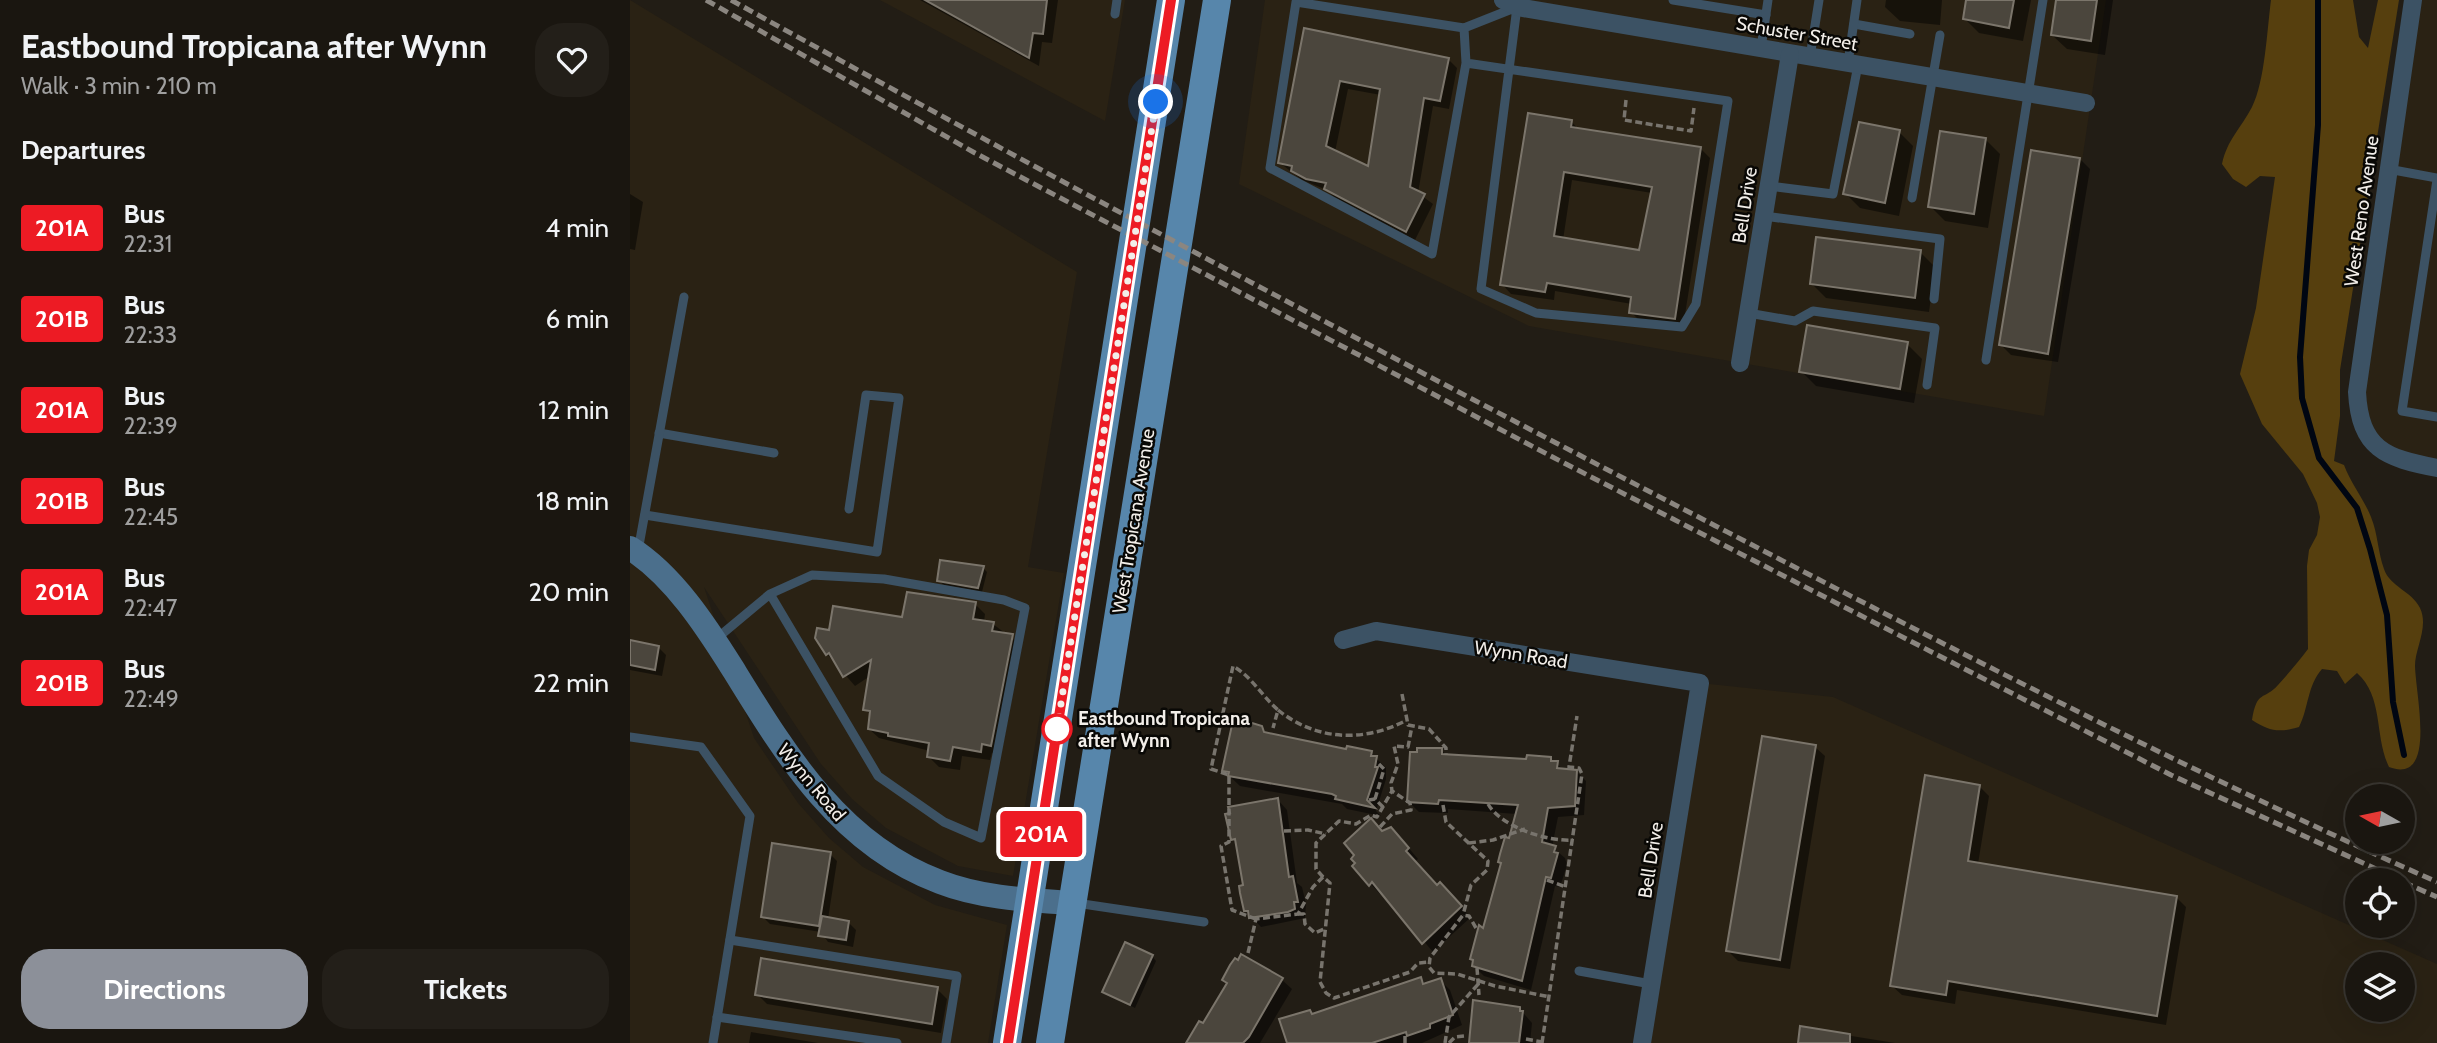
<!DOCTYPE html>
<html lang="en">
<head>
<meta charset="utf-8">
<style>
	body { margin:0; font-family:Cabin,sans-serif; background:#231f19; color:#f1f3f6; height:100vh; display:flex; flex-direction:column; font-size:26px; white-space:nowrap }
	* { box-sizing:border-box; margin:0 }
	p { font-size:23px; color:#9f9f9f }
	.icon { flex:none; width:38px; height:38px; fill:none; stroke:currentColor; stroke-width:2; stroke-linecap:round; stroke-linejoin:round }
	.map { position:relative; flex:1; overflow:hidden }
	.details { display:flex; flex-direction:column; background:#1a1610; width:630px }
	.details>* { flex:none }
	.badge { padding:0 14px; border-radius:5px; font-size:24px; line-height:46px }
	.needle { width:46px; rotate:279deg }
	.buttons { position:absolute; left:1715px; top:784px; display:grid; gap:14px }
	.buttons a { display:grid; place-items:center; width:70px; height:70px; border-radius:50%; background:#1a1610; box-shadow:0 7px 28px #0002,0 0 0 2px #383530; font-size:35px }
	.you { position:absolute; width:35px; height:35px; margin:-18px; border:5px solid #fff; border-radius:50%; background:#1a73e8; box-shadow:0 0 0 10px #1a73e833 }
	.map>.badge { position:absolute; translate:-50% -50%; box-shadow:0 0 0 4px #fff }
	h2 { padding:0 21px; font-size:26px; line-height:63px }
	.round { display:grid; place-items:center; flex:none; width:74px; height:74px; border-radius:28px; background:#231f19 }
	.headline { display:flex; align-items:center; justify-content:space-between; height:119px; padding:0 21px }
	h1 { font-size:33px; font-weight:800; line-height:52px }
	.cta { display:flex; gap:14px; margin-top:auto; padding:14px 21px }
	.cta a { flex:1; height:80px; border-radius:28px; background:#8c9099; color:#fff; font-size:28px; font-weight:800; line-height:80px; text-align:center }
	.cta a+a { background:#231f19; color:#f1f3f6 }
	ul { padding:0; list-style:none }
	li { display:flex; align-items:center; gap:21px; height:91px; padding:0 21px }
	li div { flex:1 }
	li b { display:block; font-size:26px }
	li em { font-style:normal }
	li .badge { min-width:77px; font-weight:700; text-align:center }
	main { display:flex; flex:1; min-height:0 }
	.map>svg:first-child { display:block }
	.built { fill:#2a2214; fill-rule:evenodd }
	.green { fill:#563f0e }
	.shadow { fill:#0007; fill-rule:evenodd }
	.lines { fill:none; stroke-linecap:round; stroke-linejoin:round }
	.stream { stroke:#000612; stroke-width:6 }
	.building { fill:#4b463d; stroke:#7b756b; stroke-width:2; fill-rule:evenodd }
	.path { stroke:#78746d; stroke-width:3.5; stroke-dasharray:7 3.5; stroke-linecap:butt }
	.lane { stroke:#3c5264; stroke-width:9 }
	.street { stroke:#3c5264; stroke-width:18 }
	.secondary { stroke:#4b6f8c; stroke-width:24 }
	.primary { stroke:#5786ab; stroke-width:28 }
	.rail { stroke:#8b8680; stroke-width:5; stroke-dasharray:10 5; stroke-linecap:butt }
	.line-casing { stroke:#fff; stroke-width:16 }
	.line { stroke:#ed1b24; stroke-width:10 }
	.walk { stroke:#f2eee9; stroke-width:7; stroke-dasharray:0 12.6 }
	.stop-dot { fill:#fff; stroke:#ed1b24; stroke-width:3.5 }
	.labels { text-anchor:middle; stroke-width:5; stroke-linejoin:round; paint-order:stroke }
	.street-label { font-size:19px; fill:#f2eee9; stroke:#090805 }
	.stop-label { font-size:19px; font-weight:bold; fill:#f2eee9; stroke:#090805; text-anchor:start }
</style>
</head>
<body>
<main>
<section class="details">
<div class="headline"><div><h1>Eastbound Tropicana after Wynn</h1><p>Walk · 3 min · 210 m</p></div><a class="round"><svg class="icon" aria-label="heart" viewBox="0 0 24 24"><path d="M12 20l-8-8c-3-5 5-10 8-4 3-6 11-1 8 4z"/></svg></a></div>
<h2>Departures</h2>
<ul>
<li><span class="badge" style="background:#ed1b24;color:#fff">201A</span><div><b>Bus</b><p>22:31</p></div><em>4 min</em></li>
<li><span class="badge" style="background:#ed1b24;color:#fff">201B</span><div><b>Bus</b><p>22:33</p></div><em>6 min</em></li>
<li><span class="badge" style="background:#ed1b24;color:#fff">201A</span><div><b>Bus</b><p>22:39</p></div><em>12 min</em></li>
<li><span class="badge" style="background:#ed1b24;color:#fff">201B</span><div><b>Bus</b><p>22:45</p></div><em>18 min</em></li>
<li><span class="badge" style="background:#ed1b24;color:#fff">201A</span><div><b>Bus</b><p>22:47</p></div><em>20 min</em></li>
<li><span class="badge" style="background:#ed1b24;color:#fff">201B</span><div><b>Bus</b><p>22:49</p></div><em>22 min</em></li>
</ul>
<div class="cta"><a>Directions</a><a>Tickets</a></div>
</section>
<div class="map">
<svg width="1807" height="1043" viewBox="0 0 1807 1043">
	<rect width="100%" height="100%" fill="#221d15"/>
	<g class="built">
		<path d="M 0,0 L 447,272 L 398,567 L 434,573 L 383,876 L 328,866 L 256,828 L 222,799 L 191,764 L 74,587 L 124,738 L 168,803 L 199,838 L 233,867 L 305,905 L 377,925 L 358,1043 L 0,1043 Z"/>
		<path d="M 250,0 L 495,0 L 475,121 Z"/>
		<path d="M 635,0 L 1476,0 L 1414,416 L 899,326 L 609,184 Z"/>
		<path d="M 1783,0 L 1807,0 L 1807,468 L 1755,455 L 1727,392 Z"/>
		<path d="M 1070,683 L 1203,697 L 1807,964 L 1807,1043 L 1012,1043 ZM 1727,964 L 1773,964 L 1773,1010 L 1727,1010 Z"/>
	</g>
	<path class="green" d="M 1641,0 L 1723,0 L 1729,37 L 1738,48 L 1748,0 L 1769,0 L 1710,370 L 1710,416 L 1704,461 L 1714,465 C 1721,484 1734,499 1741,517 C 1748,534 1748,553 1754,569 C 1760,587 1782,591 1790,608 C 1799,627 1785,648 1785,666 C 1786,697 1807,785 1759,767 C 1744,736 1754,697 1727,673 L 1715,684 L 1707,671 L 1692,669 C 1677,686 1679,707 1669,727 C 1649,733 1639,731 1622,720 C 1627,689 1634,701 1648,685 C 1658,674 1669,661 1678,649 L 1677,566 L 1679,550 L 1687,535 L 1690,517 L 1687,503 L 1673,474 L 1632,424 L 1610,374 L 1626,308 L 1645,177 L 1630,176 L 1616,187 L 1603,179 L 1592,164 C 1597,140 1611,128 1622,107 C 1635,81 1637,30 1641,0 Z"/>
	<g class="shadow">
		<path d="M 290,0 L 428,0 L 422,43 L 412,42 L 409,66 Z"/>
		<path d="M 1256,0 L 1312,0 L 1310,25 L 1270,21 L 1255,7 Z"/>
		<path d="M 1338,0 L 1401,0 L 1393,41 L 1349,33 L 1335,19 Z"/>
		<path d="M 1427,0 L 1483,0 L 1475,55 L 1437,49 L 1422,35 Z"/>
		<path d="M 676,30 L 818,59 L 827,68 L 819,109 L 803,106 L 788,193 L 803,204 L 785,240 L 704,197 L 697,190 L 672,180 L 650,163 ZM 718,89 L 751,95 L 739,169 L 705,152 Z"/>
		<path d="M 941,121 L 949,130 L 1071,149 L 1080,158 L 1053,327 L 1010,321 L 1001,312 L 1002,304 L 925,291 L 924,300 L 881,294 L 872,284 ZM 942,180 L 1022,193 L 1010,252 L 933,240 Z"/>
		<path d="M 1269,132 L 1283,146 L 1269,216 L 1230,208 L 1215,193 Z"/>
		<path d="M 1355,139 L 1370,154 L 1358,228 L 1315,221 L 1300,206 Z"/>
		<path d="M 1450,159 L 1460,169 L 1428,362 L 1381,355 L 1371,345 Z"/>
		<path d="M 0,194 L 13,202 L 5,250 L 0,249 Z"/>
		<path d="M 1290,252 L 1305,267 L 1299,312 L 1196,298 L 1182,284 Z"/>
		<path d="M 1277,344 L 1292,359 L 1284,403 L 1186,386 L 1171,371 Z"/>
		<path d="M 353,568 L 357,572 L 352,592 L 314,585 L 309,581 Z"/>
		<path d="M 345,604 L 355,614 L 354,622 L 363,624 L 392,646 L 371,755 L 362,753 L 360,760 L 332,756 L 330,770 L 309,767 L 299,757 L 300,751 L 249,738 L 239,729 L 241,715 L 235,709 L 240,676 L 225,686 L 197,654 L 200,632 Z"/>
		<path d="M 0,642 L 28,647 L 36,655 L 32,676 L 0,670 Z"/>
		<path d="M 631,728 L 639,735 L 717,751 L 741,753 L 756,768 L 756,779 L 746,811 L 751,816 L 717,809 L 712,804 L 610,786 L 594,771 Z"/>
		<path d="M 1185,747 L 1195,756 L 1160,969 L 1108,961 L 1098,951 Z"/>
		<path d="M 811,750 L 818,756 L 898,761 L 920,758 L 934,770 L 946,771 L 956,781 L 954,815 L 928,817 L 922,847 L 935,858 L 937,865 L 930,887 L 925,886 L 901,990 L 854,976 L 844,966 L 873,865 L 870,862 L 887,814 L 818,809 L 818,813 L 789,812 L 779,802 Z"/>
		<path d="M 1349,786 L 1359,796 L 1348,864 L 1546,897 L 1556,907 L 1536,1025 L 1327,990 L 1325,1004 L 1272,995 L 1262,986 Z"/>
		<path d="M 648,800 L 657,810 L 667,883 L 672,887 L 676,904 L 675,918 L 631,927 L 616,911 L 615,886 L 608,845 L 602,839 Z"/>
		<path d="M 753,833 L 771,839 L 788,859 L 784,862 L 841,917 L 803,952 L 752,892 L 750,894 L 724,866 Z"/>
		<path d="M 200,854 L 207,861 L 198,919 L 219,923 L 226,930 L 223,947 L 198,942 L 191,932 L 140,924 L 133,917 Z"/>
		<path d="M 522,956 L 526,961 L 505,1008 L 474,992 Z"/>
		<path d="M 791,979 L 796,984 L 810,980 L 820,990 L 832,1025 L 792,1043 L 659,1043 L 680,1012 L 683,1015 Z"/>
		<path d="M 652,980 L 662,989 L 630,1043 L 558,1043 L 574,1026 Z"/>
		<path d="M 307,989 L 317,999 L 311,1033 L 137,1004 L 127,994 Z"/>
		<path d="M 889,1008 L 902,1023 L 900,1043 L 841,1043 Z"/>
		<path d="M 1172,1028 L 1265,1043 L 1169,1043 Z"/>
		<path d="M 121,1032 L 188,1043 L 119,1043 Z"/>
	</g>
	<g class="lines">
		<path class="stream" d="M 1688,0 L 1688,125 L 1670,357 L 1672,398 L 1689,458 L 1727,508 L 1740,549 L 1757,615 L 1763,702 L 1774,755"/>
	</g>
	<g class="building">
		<path d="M 295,0 L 417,0 L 413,34 L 403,33 L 399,58 Z"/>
		<path d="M 1336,0 L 1384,0 L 1379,28 L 1333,19 Z"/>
		<path d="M 1426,0 L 1467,0 L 1461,41 L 1421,35 Z"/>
		<path d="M 674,28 L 819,58 L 810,101 L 794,98 L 780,187 L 795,194 L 776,232 L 694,189 L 696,183 L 676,179 L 661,171 L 662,166 L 648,163 ZM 710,81 L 750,89 L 738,166 L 696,146 Z"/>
		<path d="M 898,113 L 942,120 L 941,127 L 1071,147 L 1045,319 L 999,313 L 1001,297 L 917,283 L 915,292 L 870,285 ZM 934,172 L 1022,187 L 1009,250 L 924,236 Z"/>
		<path d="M 1229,122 L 1270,130 L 1255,203 L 1213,194 Z"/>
		<path d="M 1310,131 L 1356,138 L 1344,214 L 1298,207 Z"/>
		<path d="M 1401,150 L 1450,158 L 1418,354 L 1369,345 Z"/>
		<path d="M 1186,237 L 1291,250 L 1285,298 L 1180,284 Z"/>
		<path d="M 1177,325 L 1278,342 L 1270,389 L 1169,372 Z"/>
		<path d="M 310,560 L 354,566 L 348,588 L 307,581 Z"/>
		<path d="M 277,592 L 346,602 L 343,619 L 364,622 L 362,631 L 383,634 L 361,746 L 352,744 L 351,752 L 323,747 L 320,761 L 297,757 L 299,743 L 258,736 L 258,733 L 238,729 L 240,711 L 233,710 L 241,660 L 213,677 L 199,653 L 196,655 L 185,638 L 187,628 L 199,630 L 203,606 L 272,617 Z"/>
		<path d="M 0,640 L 29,646 L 25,670 L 0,665 Z"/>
		<path d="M 609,719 L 632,726 L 634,732 L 716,749 L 717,746 L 742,751 L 741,756 L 747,756 L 745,767 L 748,767 L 737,800 L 745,808 L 705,799 L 706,796 L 702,794 L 598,776 L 599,772 L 592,771 L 602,725 L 608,726 Z"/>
		<path d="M 1132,736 L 1186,745 L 1150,960 L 1096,951 Z"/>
		<path d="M 787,748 L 812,748 L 812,754 L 896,759 L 897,755 L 921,757 L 921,761 L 928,761 L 927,768 L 947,770 L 945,806 L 918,808 L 912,842 L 926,846 L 924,852 L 928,853 L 921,878 L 916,877 L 892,981 L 842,966 L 843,960 L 840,959 L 849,925 L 853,928 L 871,863 L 868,862 L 870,854 L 875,837 L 879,838 L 888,805 L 809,800 L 808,804 L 777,802 L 780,752 L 787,752 Z"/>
		<path d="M 1295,775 L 1350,785 L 1338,861 L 1547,896 L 1527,1016 L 1318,981 L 1316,995 L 1260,986 Z"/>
		<path d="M 648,798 L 659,877 L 663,876 L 668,902 L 664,902 L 665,909 L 658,912 L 619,918 L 618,911 L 614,911 L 610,893 L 609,886 L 613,885 L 605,839 L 601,840 L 595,814 L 600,813 L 598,807 Z"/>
		<path d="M 741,818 L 752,831 L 761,827 L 779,848 L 776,851 L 807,885 L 810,882 L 832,906 L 792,944 L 742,882 L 739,886 L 722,866 L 725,863 L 721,859 L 724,855 L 714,843 Z"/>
		<path d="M 142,843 L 201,852 L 189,926 L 131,917 Z"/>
		<path d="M 192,916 L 219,921 L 216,940 L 188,936 Z"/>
		<path d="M 495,942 L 523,955 L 500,1005 L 472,992 Z"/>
		<path d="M 611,954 L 653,978 L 619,1037 L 613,1043 L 556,1043 L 569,1021 L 573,1023 L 597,983 L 592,980 L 600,965 L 605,958 L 608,960 Z"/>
		<path d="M 131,958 L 308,987 L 302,1024 L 125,995 Z"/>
		<path d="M 791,977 L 793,984 L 811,978 L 823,1015 L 800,1024 L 800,1028 L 777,1036 L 776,1032 L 742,1043 L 657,1043 L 649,1019 L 680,1010 L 682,1014 Z"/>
		<path d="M 843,1000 L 890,1007 L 890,1011 L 893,1011 L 889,1043 L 839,1043 Z"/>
		<path d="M 1170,1026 L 1220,1034 L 1220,1043 L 1168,1043 Z"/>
	</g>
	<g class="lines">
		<g class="path">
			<path d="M 996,100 L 994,120 L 1061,131 L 1064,108"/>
			<path d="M 772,694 L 778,725 L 799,729 L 816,748 L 816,754"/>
			<path d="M 648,710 C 685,740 732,743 775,721"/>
			<path d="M 745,799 L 754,769 L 748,763"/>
			<path d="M 739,800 L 745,799 L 753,807"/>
			<path d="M 858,804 C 871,827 918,842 943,840"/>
			<path d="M 813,805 L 816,822 L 858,861 L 857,870 L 841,885 L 833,915"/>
			<path d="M 750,827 L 762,814 L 781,810 L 780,803 L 762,791 L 761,783 L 768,764 L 764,746 L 778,747 L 782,726"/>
			<path d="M 654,831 L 678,830 L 696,834"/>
			<path d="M 839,843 L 863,840 L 895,829"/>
			<path d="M 693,877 L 686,869 L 686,843 L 709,821 L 726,824 L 741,815 L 747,817 L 762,791"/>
			<path d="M 917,880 L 936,887"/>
			<path d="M 668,914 L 674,914 L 675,924 L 685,933 L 694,929"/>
			<path d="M 626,919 L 602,910 L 591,846 L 599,842 L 599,775 L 581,769 L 603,666 C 622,677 631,695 648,710 L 643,728"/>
			<path d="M 846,928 L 839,916 L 833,915 L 800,958 L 799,967 L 804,973 L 827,974 L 865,986 L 920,997"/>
			<path d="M 618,953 L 626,919 L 668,914 L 683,887 L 693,877 L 700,883 L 690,982 L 696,993 L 704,998 L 780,972 L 788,963 L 800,962"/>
			<path d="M 847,968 L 849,995"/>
			<path d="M 896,1039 L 912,1042"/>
			<path d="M 775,1043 L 775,1033"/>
			<path d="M 815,1043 L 819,1017 L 850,982"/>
			<path d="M 819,1043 L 825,1037 L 835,1036"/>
			<path d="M 912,1043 L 952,774 L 949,768 L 939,767 L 947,716"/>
		</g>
		<g class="lane">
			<path d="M 1043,0 L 1136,15"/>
			<path d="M 485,14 L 487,0"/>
			<path d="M 1224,24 L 1280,34"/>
			<path d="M 834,28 L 887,7 L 851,289 L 906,313 L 1052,327 L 1066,304 L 1098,101 L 836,63 L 802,254 L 640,168 L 666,2 L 834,28 L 836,63"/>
			<path d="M 1131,48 L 1138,0"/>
			<path d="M 1180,57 L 1189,0"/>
			<path d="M 1218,63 L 1227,0"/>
			<path d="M 1758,169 L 1807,178"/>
			<path d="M 1807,180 L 1772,411 L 1807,417"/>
			<path d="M 1139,186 L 1203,194 L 1228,65"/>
			<path d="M 1282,198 L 1310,35"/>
			<path d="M 1134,216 L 1310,239 L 1304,299"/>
			<path d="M 1118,313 L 1165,321 L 1183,311 L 1305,328 L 1297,385"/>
			<path d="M 1356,360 L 1413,0"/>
			<path d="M 29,433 L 144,453"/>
			<path d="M 15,515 L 247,552 L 269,398 L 236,395 L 219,509"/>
			<path d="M 8,551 L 54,297"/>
			<path d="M 86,639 L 140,594 L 248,776 L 314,822 L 351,838 L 395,608 L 374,600 L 254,579 L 182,575 L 140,594"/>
			<path d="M 0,737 L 71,747 L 120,816 L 83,1043"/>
			<path d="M 446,903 L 574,922"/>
			<path d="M 100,940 L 327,976 L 316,1043"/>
			<path d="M 949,971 L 1021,984"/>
			<path d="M 87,1017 L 267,1043"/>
		</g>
		<g class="street">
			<path d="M 873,0 L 887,7 L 1456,103"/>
			<path d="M 1783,0 L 1727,392 C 1730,449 1755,458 1807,468"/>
			<path d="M 1110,363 L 1160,54"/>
			<path d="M 713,640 L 746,631 L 1070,683 L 1012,1043"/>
		</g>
		<path class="secondary" d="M 0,548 C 43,575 76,626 103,669 C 156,755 210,845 310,882 C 351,898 398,900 441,903"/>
		<g class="primary">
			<path d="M 377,1043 L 541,0"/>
			<path d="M 420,1043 L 587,0"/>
		</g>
		<g class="rail">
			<path d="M 76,0 L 345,153 L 936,464 L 1541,775 L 1770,880"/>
			<path d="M 101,0 C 416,175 735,344 1055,510 C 1303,639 1551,768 1807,882"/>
			<path d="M 1773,882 L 1807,897"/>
		</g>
	</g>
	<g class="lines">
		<defs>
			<path id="line" d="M 378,1043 L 541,0"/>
		</defs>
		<use href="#line" class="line-casing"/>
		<use href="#line" class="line"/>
		<path class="walk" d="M 427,729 L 526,102"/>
	</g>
	<circle class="stop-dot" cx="427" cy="729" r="14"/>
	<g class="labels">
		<g class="street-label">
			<text transform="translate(1167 33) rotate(10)" y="7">Schuster Street</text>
			<text transform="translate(1114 205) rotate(-81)" y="7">Bell Drive</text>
			<text transform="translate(1731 211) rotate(-82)" y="7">West Reno Avenue</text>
			<text transform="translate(503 521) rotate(-81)" y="7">West Tropicana Avenue</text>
			<text transform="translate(891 654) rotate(9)" y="7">Wynn Road</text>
			<text transform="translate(182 782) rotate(50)" y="7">Wynn Road</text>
			<text transform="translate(1020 860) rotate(-81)" y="7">Bell Drive</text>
		</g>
		<g class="stop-label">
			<text x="448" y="725">Eastbound Tropicana<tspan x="448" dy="22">after Wynn</tspan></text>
		</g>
	</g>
</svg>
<div class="buttons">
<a><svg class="needle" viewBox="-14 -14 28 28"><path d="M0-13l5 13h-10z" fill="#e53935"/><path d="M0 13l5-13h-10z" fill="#9f9f9f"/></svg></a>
<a><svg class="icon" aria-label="locate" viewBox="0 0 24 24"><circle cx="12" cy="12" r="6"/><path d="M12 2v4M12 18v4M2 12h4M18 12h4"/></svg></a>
<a><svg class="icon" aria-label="layers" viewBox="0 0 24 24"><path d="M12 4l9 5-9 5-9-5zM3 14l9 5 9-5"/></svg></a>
</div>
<div class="you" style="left:526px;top:102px"></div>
<b class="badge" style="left:411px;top:834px;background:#ed1b24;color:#fff">201A</b>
</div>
</main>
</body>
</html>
